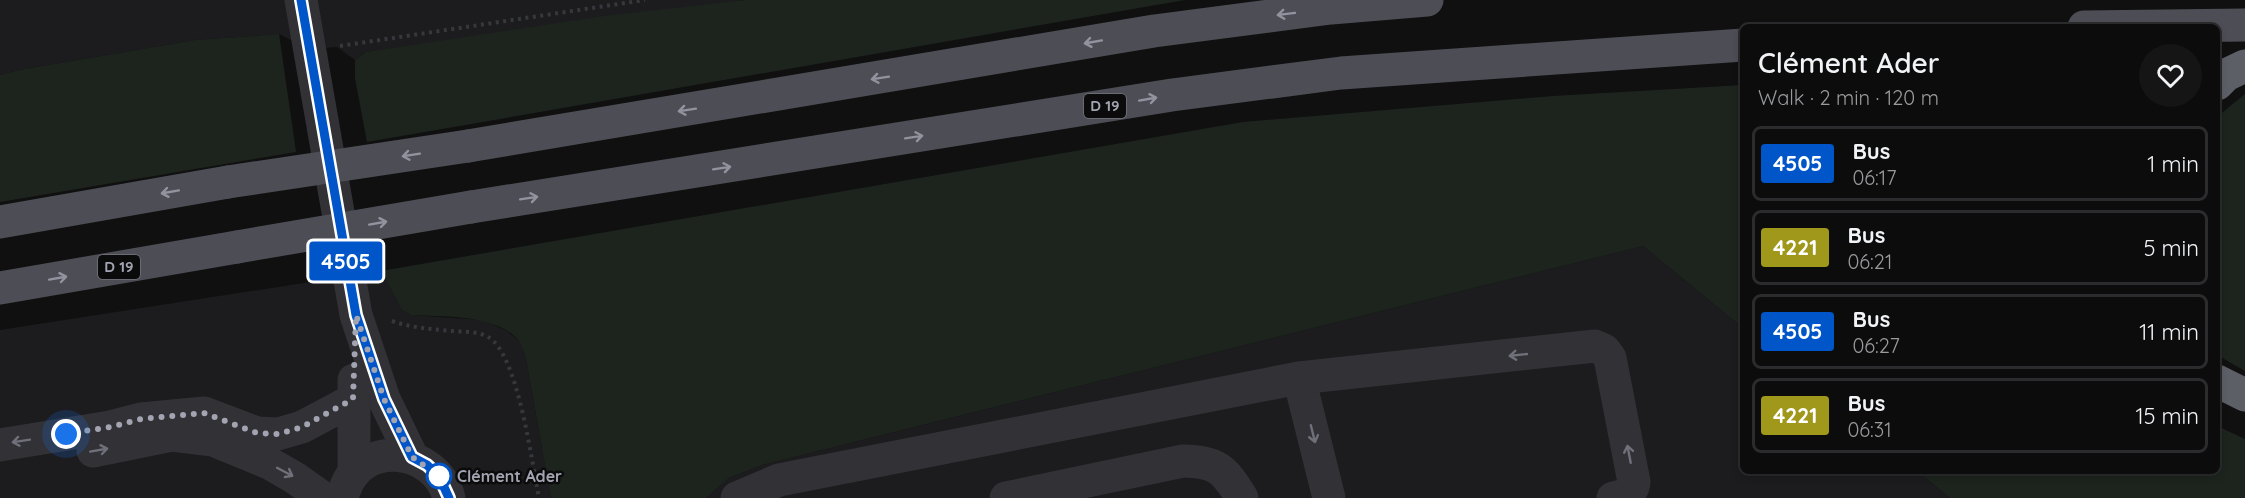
<!DOCTYPE html>
<html lang="en">
<head>
<meta charset="utf-8">
<style>
	body { margin:0; font-family:Quicksand,sans-serif; background:#151516; color:#f1f3f6; height:100vh; display:flex; flex-direction:column; font-size:22px; white-space:nowrap }
	* { box-sizing:border-box; margin:0 }
	p { font-size:20px; color:#9a9b9d }
	.icon { flex:none; width:33px; height:33px; fill:none; stroke:currentColor; stroke-width:2; stroke-linecap:round; stroke-linejoin:round }
	.map { position:relative; flex:1; overflow:hidden }
	.panel { position:absolute; left:1740px; top:24px; width:480px; height:450px; display:flex; flex-direction:column; background:#0c0c0d; border-radius:9px; box-shadow:0 3px 9px #0003,0 0 0 2px #2c2c2e }
	.panel>* { flex:none }
	.badge { padding:0 12px; border-radius:4px; font-size:21px; line-height:39px }
	.you { position:absolute; width:30px; height:30px; margin:-15px; border:4px solid #fff; border-radius:50%; background:#1a73e8; box-shadow:0 0 0 9px #1a73e833 }
	.map>.badge { position:absolute; translate:-50% -50%; box-shadow:0 0 0 3px #fff }
	.round { display:grid; place-items:center; flex:none; width:63px; height:63px; border-radius:32px; background:#151516 }
	.head { display:flex; align-items:center; justify-content:space-between; height:102px; padding:0 18px }
	h1 { font-size:28px; font-weight:600; line-height:45px }
	ul { padding:0; list-style:none }
	li { display:flex; align-items:center; gap:18px; height:75px; margin:0 12px 9px; padding:0 6px; border:3px solid #2c2c2e; border-radius:9px }
	li div { flex:1 }
	li b { display:block; font-size:22px }
	li em { font-style:normal }
	li .badge { min-width:66px; font-weight:700; text-align:center }
	.map>svg:first-child { display:block }
	.built { fill:#1c1c1e }
	.green { fill:#1d241e }
	.lines { fill:none; stroke-linecap:round; stroke-linejoin:round }
	.path { stroke:#37383d; stroke-width:4; stroke-dasharray:3 4.5; stroke-linecap:butt }
	.minor { stroke:#313136; stroke-width:33 }
	.major { stroke:#4d4e55; stroke-width:33 }
	.highway { stroke:#5d5f67; stroke-width:33 }
	.major-bridge { stroke:#4d4e55; stroke-width:33 }
	.oneway { stroke:#91939f }
	.oneway2 { stroke:#6f707a }
	.line-casing { stroke:#fff; stroke-width:14 }
	.line { stroke:#0055c8; stroke-width:9 }
	.walk { stroke:#a2a4b1; stroke-width:6; stroke-dasharray:0 10.8 }
	.stop-dot { fill:#fff; stroke:#0055c8; stroke-width:3 }
	.labels { text-anchor:middle; stroke-width:5; stroke-linejoin:round; paint-order:stroke }
	.shield { fill:#0b0b0c; stroke:#757680; stroke-width:1.5 }
	.shield-label { font-size:15px; font-weight:bold; fill:#a2a4b1 }
	.stop-label { font-size:16px; font-weight:bold; fill:#a2a4b1; stroke:#0b0b0c; text-anchor:start }
</style>
</head>
<body>
<div class="map">
<svg width="2245" height="498" viewBox="0 0 2245 498">
	<rect width="100%" height="100%" fill="#101011"/>
	<g class="built">
		<path d="M 0,0 L 745,0 L 366,52 L 355,60 L 337,47 L 309,49 L 279,34 L 195,40 L 19,70 L 0,75 Z"/>
		<path d="M 1643,246 L 1743,328 L 1743,471 L 1917,471 L 1950,498 L 706,498 L 729,478 L 762,465 Z"/>
		<path d="M 381,271 L 402,310 L 411,315 L 483,320 L 507,331 L 520,342 L 526,359 L 551,498 L 0,498 L 0,330 Z"/>
	</g>
	<g class="green">
		<path d="M 745,0 L 1185,0 L 367,142 L 355,78 L 355,60 L 366,52 L 604,16 Z"/>
		<path d="M 279,34 L 296,152 L 0,202 L 0,75 L 19,70 L 195,40 Z"/>
		<path d="M 1743,85 L 1743,328 L 1643,246 L 762,465 L 729,478 L 706,498 L 551,498 L 526,359 C 524,354 522,346 519,341 C 497,314 443,317 411,315 L 402,310 L 381,271 L 1243,122 L 1553,96 Z"/>
		<path d="M 2245,94 L 2245,371 L 2224,359 L 2217,352 L 2217,117 Z"/>
		<path d="M 2217,426 L 2245,439 L 2245,498 L 1950,498 L 1917,471 L 2217,471 Z"/>
	</g>
	<g class="lines">
		<g class="path">
			<path d="M 340,46 L 645,0"/>
			<path d="M 392,321 C 412,328 431,329 452,331 C 463,332 478,331 488,337 C 518,353 532,464 539,498"/>
		</g>
		<g class="minor">
			<path d="M 301,0 L 356,315 L 384,399 L 412,457"/>
			<path d="M 1299,378 L 1329,498"/>
			<path d="M 354,380 L 354,473"/>
			<path d="M 0,445 L 110,427 L 141,419 L 204,413 L 257,433 L 278,434 L 302,427 L 353,400"/>
			<path d="M 93,451 L 172,435 L 213,440 L 269,463 L 295,478 L 323,498"/>
			<path d="M 345,489 C 362,439 436,447 449,498"/>
			<path d="M 737,498 L 779,480 L 1299,378 L 1595,346 L 1604,350 L 1610,358 L 1634,482 C 1633,494 1624,496 1613,498"/>
			<path d="M 1006,498 L 1183,461 C 1218,462 1224,469 1242,498"/>
		</g>
		<g class="major">
			<path d="M 2084,27 L 2245,25"/>
			<path d="M 468,146 L 1154,31 L 1331,8 L 1427,0"/>
			<path d="M 471,207 L 1172,95 L 1341,73 L 1743,45"/>
			<path d="M 0,222 L 228,182"/>
			<path d="M 0,288 L 237,247"/>
		</g>
		<g class="highway">
			<path d="M 2217,84 L 2226,75 L 2245,66"/>
			<path d="M 2217,381 L 2245,395"/>
		</g>
		<g class="major-bridge">
			<path d="M 228,182 L 468,146"/>
			<path d="M 237,247 L 471,207"/>
		</g>
	</g>
	<defs><path id="oneway-shaft" d="M-6 0H5M1.5-3L5.5 0L1.5 3" fill="none" stroke-width="1.6" stroke-linecap="round" stroke-linejoin="round" transform="scale(1.5)"/></defs>
	<g class="oneway">
		<use href="#oneway-shaft" transform="translate(1286 14) rotate(173)"/>
		<use href="#oneway-shaft" transform="translate(1093 42) rotate(170)"/>
		<use href="#oneway-shaft" transform="translate(880 78) rotate(171)"/>
		<use href="#oneway-shaft" transform="translate(1148 99) rotate(-10)"/>
		<use href="#oneway-shaft" transform="translate(687 110) rotate(171)"/>
		<use href="#oneway-shaft" transform="translate(914 137) rotate(-9)"/>
		<use href="#oneway-shaft" transform="translate(411 155) rotate(171)"/>
		<use href="#oneway-shaft" transform="translate(722 168) rotate(-9)"/>
		<use href="#oneway-shaft" transform="translate(170 192) rotate(170)"/>
		<use href="#oneway-shaft" transform="translate(529 198) rotate(-9)"/>
		<use href="#oneway-shaft" transform="translate(378 223) rotate(-10)"/>
		<use href="#oneway-shaft" transform="translate(58 278) rotate(-10)"/>
	</g>
	<g class="oneway2">
		<use href="#oneway-shaft" transform="translate(1518 355) rotate(174)"/>
		<use href="#oneway-shaft" transform="translate(1313 434) rotate(76)"/>
		<use href="#oneway-shaft" transform="translate(21 441) rotate(171)"/>
		<use href="#oneway-shaft" transform="translate(99 450) rotate(-10)"/>
		<use href="#oneway-shaft" transform="translate(1629 454) rotate(-101)"/>
		<use href="#oneway-shaft" transform="translate(285 472) rotate(28)"/>
	</g>
	<g class="lines">
		<defs>
			<path id="line" d="M 301,0 L 356,315 L 384,399 L 412,457 L 427,465 L 439,476 L 449,498"/>
		</defs>
		<use href="#line" class="line-casing"/>
		<use href="#line" class="line"/>
		<path class="walk" d="M 66,434 L 110,427 L 141,419 L 204,413 L 257,433 L 278,434 L 302,427 L 353,399 L 356,315 L 384,399 L 412,457 L 439,476"/>
	</g>
	<circle class="stop-dot" cx="439" cy="476" r="12"/>
	<g class="labels">
		<g class="shield">
			<rect x="1084" y="94" width="42" height="24" rx="4.5"/>
			<rect x="98" y="255" width="42" height="24" rx="4.5"/>
		</g>
		<g class="shield-label">
			<text x="1105" y="111">D 19</text>
			<text x="119" y="272">D 19</text>
		</g>
		<g class="stop-label">
			<text x="457" y="482">Clément Ader</text>
		</g>
	</g>
</svg>
<div class="you" style="left:66px;top:434px"></div>
<b class="badge" style="left:346px;top:261px;background:#0055c8;color:#fff">4505</b>
<section class="panel">
<div class="head"><div><h1>Clément Ader</h1><p>Walk · 2 min · 120 m</p></div><a class="round"><svg class="icon" aria-label="heart" viewBox="0 0 24 24"><path d="M12 20l-8-8c-3-5 5-10 8-4 3-6 11-1 8 4z"/></svg></a></div>
<ul>
<li><span class="badge" style="background:#0055c8;color:#fff">4505</span><div><b>Bus</b><p>06:17</p></div><em>1 min</em></li>
<li><span class="badge" style="background:#a0981a;color:#fff">4221</span><div><b>Bus</b><p>06:21</p></div><em>5 min</em></li>
<li><span class="badge" style="background:#0055c8;color:#fff">4505</span><div><b>Bus</b><p>06:27</p></div><em>11 min</em></li>
<li><span class="badge" style="background:#a0981a;color:#fff">4221</span><div><b>Bus</b><p>06:31</p></div><em>15 min</em></li>
</ul>
</section>
</div>
</body>
</html>
